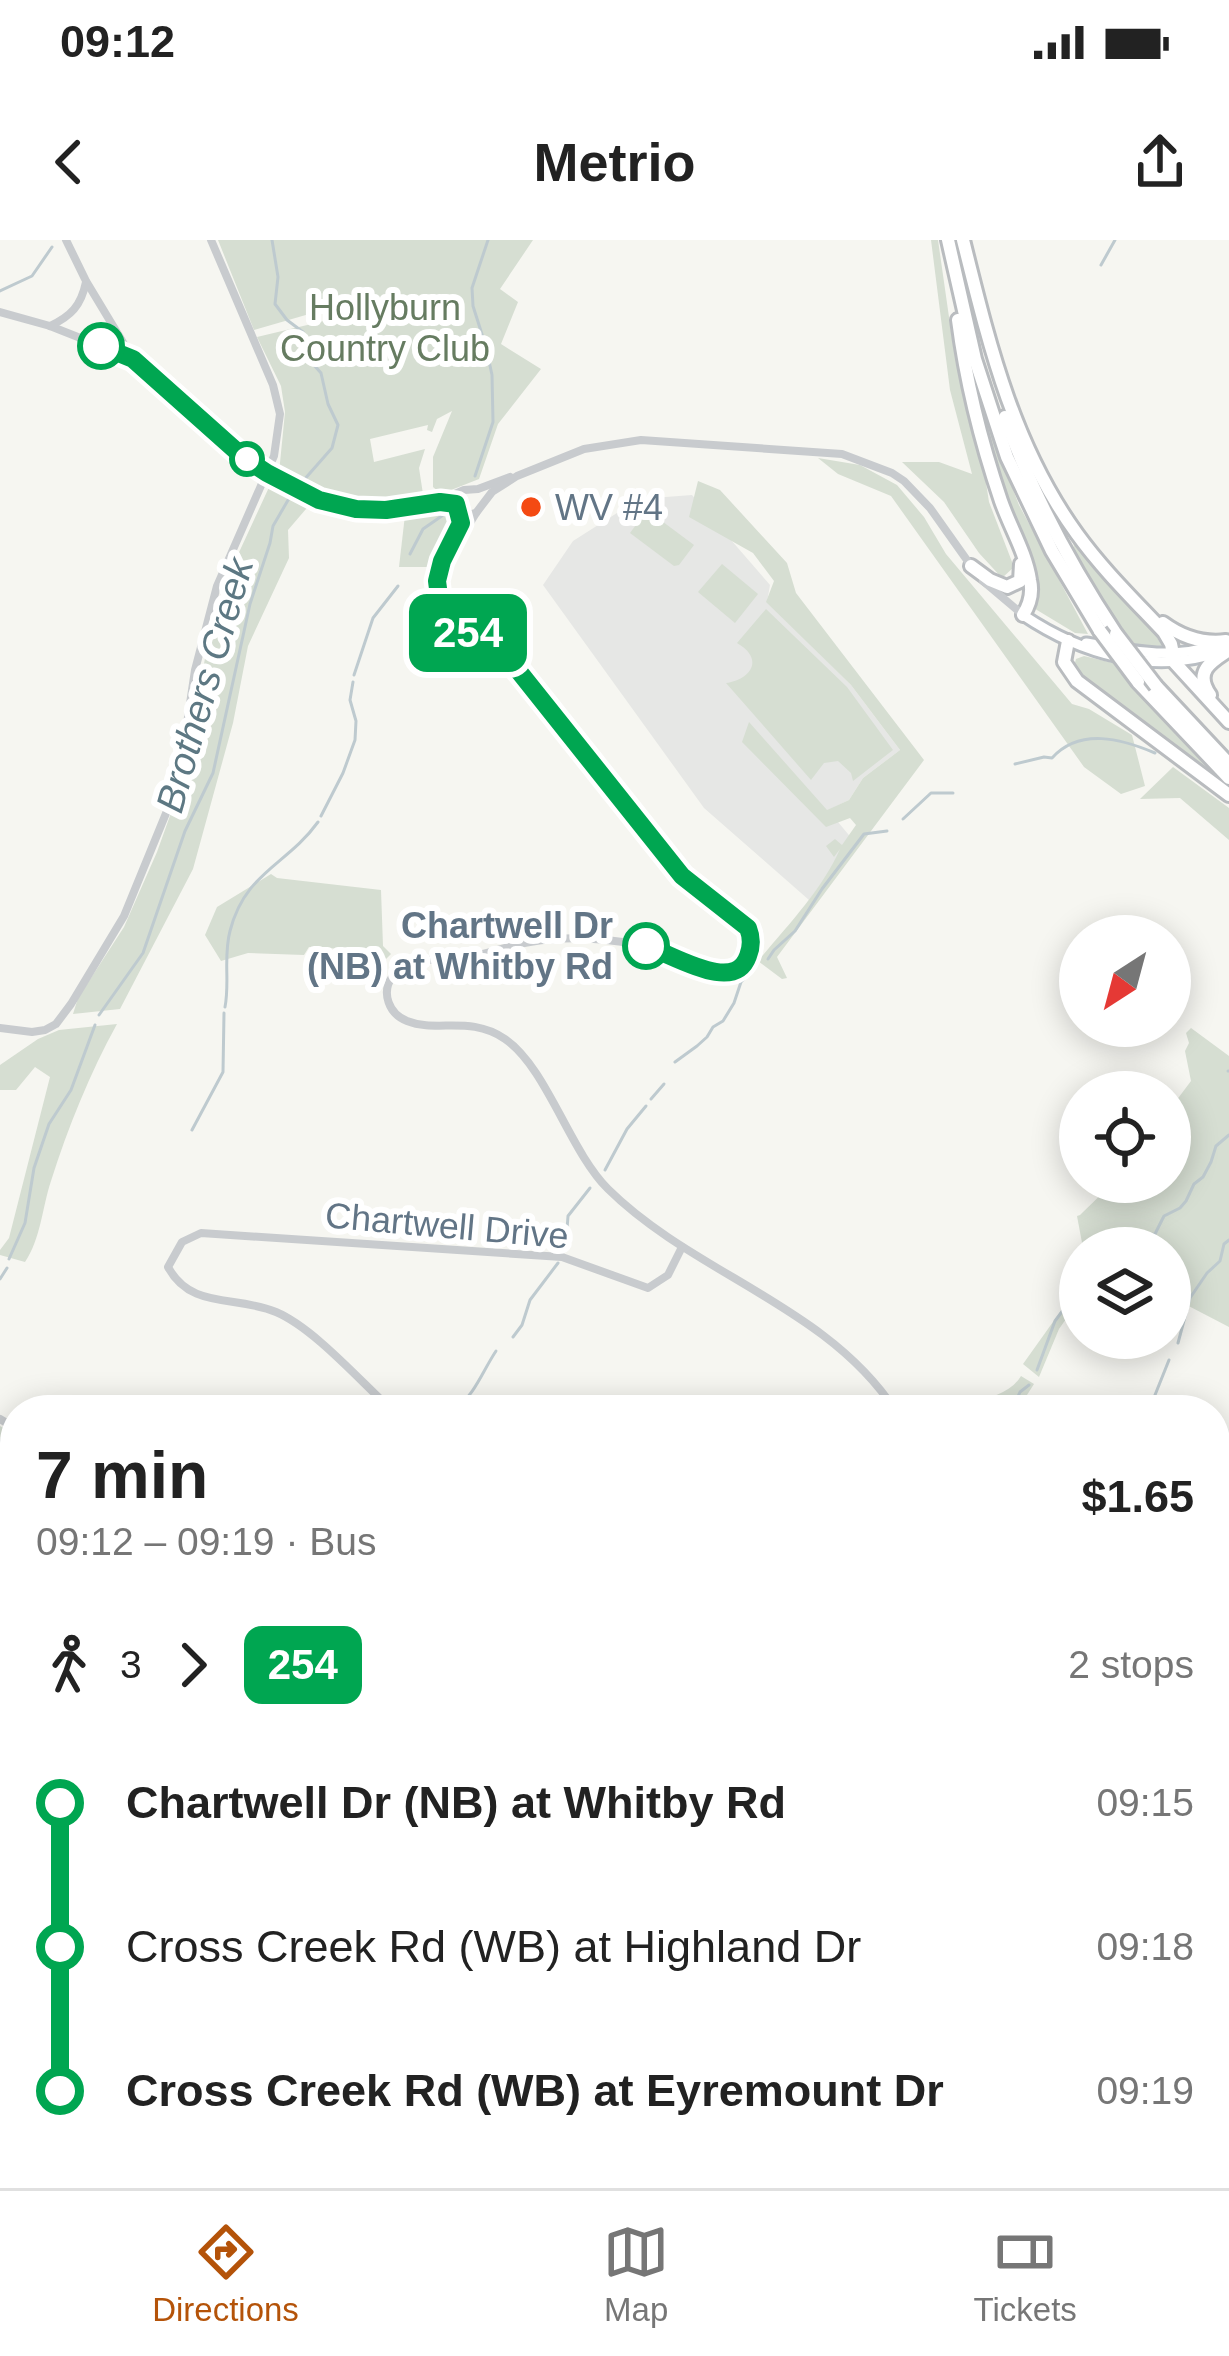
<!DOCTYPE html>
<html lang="en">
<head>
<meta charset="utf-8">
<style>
	body { margin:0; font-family:Arial,sans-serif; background:#f2f2f2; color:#222; height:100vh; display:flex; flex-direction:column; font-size:45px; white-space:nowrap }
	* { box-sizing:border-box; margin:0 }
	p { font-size:39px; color:#767676 }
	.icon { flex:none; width:66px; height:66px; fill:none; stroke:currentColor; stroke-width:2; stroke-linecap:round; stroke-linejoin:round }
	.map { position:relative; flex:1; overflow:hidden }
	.details { position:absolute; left:0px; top:1155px; width:1230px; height:795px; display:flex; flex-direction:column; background:#fff; border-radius:48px 48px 0 0; box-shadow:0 6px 30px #0003 }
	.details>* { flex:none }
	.badge { padding:0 24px; border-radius:18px; font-size:42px; line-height:78px }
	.needle { width:78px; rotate:216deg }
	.fabs { position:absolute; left:1059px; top:675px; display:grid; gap:24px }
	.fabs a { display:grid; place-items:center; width:132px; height:132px; border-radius:50%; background:#fff; box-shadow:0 6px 30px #0003; font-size:60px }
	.map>.badge { position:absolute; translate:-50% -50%; box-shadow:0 0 0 6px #fff }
	.legs { display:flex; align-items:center; gap:18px; height:132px; padding:0 36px; font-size:39px }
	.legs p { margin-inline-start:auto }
	.head { display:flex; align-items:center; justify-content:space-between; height:204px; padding:0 36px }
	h1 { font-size:66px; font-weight:700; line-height:90px }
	ul { padding:0 36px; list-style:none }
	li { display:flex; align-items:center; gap:42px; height:144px; font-size:45px }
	li i { display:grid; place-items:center; width:18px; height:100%; margin:0 15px; background:currentColor }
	li i::after { content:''; width:30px; height:30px; margin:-15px; border:9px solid; border-radius:50%; background:#fff }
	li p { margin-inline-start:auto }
	li:first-child i { background:linear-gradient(#0000 50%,currentColor 0) }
	li:last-child i { background:linear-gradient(currentColor 50%,#0000 0) }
	.status { display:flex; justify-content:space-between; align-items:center; height:84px; padding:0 60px; background:#fff; direction:ltr }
	.status svg { height:33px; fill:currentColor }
	header { display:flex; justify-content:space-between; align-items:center; height:156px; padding:0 36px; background:#fff; font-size:54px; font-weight:700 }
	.menu { display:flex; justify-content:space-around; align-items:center; height:168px; border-top:3px solid #e0e0e0; background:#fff; font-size:33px; color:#767676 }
	.menu a { display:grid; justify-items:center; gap:6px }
	.menu .on { color:#b45309 }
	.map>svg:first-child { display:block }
	.built { fill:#e6e7e5 }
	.green { fill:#d6ded2 }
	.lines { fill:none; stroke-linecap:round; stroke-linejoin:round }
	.stream { stroke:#becacf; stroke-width:3 }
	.secondary-casing { stroke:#b9bec3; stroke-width:15 }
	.motorway-casing { stroke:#b9bcbf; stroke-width:18 }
	.tertiary { stroke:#c8cbce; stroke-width:8 }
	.secondary { stroke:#fff; stroke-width:9 }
	.motorway { stroke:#fff; stroke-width:12 }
	.motorway-bridge-casing { stroke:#b9bcbf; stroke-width:18; stroke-linecap:butt }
	.motorway-bridge { stroke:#fff; stroke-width:12 }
	.line-1-casing { stroke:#fff; stroke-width:27 }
	.line-1 { stroke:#00a651; stroke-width:18 }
	.stop-1-dot { fill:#fff; stroke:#00a651; stroke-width:6 }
	.poi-dot { fill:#f44a13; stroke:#fff; stroke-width:4.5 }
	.labels { text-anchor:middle; stroke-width:12; stroke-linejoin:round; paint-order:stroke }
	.park-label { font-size:36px; fill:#667c61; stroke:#fff }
	.poi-label { font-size:36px; fill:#627586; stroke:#fff; text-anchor:start }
	.stop-label { font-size:36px; font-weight:bold; fill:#627586; stroke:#fff; text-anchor:end }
	.street-label { font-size:36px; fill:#627586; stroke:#fff }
	.water-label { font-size:39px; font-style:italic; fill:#5d7883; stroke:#fff }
</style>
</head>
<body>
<div class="status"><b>09:12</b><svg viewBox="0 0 49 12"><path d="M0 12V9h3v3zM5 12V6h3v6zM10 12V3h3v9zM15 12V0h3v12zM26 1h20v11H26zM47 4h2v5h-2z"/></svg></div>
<header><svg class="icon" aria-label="back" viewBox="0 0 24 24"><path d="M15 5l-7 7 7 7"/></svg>Metrio<svg class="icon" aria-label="share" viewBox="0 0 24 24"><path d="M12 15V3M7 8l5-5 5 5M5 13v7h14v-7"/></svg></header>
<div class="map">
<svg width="1229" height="1948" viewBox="0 0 1229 1948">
	<rect width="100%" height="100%" fill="#f6f6f1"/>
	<path class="built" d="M 692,255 L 770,345 L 767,362 L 851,445 L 900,510 L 863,538 L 849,560 L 828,570 L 853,600 L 809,660 L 704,568 L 543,345 L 573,301 L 639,259 Z"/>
	<g class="green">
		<path d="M 218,0 L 533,0 L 500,49 L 518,62 L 501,104 L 541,129 L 498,184 L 479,239 L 441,254 L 433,247 L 433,217 L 452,171 L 437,179 L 432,192 L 427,190 L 428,185 L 370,199 L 374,222 L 425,209 L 419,228 L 423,254 L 394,258 L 327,256 L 279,233 L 285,172 L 281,146 L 257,97 L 324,81 L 323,70 L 254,90 Z"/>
		<path d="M 931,0 L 938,0 L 953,105 L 985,236 L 989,262 L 1014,327 L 1002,338 L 979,313 L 944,262 L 902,222 L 939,222 L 972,234 L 950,150 Z"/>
		<path d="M 987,182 L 1019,265 L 1088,394 L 1075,393 L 1032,367 L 982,184 Z"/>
		<path d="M 818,218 L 860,225 L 897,245 L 924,277 L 946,314 L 1072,464 L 1089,469 L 1132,495 L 1145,546 L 1121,554 L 1084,527 L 891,256 L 838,234 Z"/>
		<path d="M 698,241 L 720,250 L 787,323 L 796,353 L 924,520 L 777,717 L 787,738 L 782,739 L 758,721 C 787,686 822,650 840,609 L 834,617 L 826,606 L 835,599 L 842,605 L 856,585 L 850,578 L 826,587 L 742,502 L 749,482 L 827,570 L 849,560 L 863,538 L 900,510 L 851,445 L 766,362 L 774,341 L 753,313 L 689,277 Z"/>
		<path d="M 271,243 L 312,262 L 288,290 L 289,318 L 248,406 L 233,483 L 193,629 L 120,769 L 73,774 L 78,758 L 124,687 L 157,612 L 185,534 L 209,395 L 223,347 Z"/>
		<path d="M 451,265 L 457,276 L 430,327 L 399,327 L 405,275 Z"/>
		<path d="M 647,270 L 694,305 L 679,325 L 674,326 L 630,293 Z"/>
		<path d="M 1073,302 L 1098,333 L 1153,390 L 1163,408 L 1161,410 L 1139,409 C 1116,381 1078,338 1073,302 Z"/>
		<path d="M 722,324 L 758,354 L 735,383 L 698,352 Z"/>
		<path d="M 766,369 L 847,447 L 893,510 L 853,541 L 851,533 L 838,521 L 824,523 L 811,540 L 726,443 C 749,440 766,420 737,403 Z"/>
		<path d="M 1084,416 L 1113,423 L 1148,465 L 1224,545 L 1084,443 L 1074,426 L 1076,419 Z"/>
		<path d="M 1173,527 L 1229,568 L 1229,600 L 1180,558 L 1140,559 Z"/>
		<path d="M 271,634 L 277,638 L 381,650 L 383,706 L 391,714 L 386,719 L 376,711 L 309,707 L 304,715 L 248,713 L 221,721 L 205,695 L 217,667 Z"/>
		<path d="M 117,784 C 90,833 68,887 51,941 C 42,968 41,998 25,1022 L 0,1015 L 0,1010 L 9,998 L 50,837 L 35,827 L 16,850 L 0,850 L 0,825 L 38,799 L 59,790 Z"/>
		<path d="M 1191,788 L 1229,816 L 1229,1087 L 1179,1061 L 1182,1055 L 1170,1049 L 1170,1008 L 1083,1008 L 1077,976 L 1080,975 L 1114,942 L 1170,942 L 1170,869 L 1191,841 L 1185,811 L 1189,803 L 1186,793 Z"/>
		<path d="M 1080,1044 L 1080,1059 L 1059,1089 L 1039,1137 L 1023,1124 Z"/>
		<path d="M 1021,1136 L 1034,1144 L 1020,1166 L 1021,1170 L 970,1170 L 972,1162 C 990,1158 1011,1153 1021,1136 Z"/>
		<path d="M 0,1186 L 15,1195 L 15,1296 L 0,1283 L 0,1252 L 7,1239 L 0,1220 Z"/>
		<path d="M 0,1358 L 15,1365 L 15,1935 L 1215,1935 L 1215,1827 L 1229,1837 L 1229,1948 L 32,1948 L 0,1923 Z"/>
	</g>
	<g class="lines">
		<g class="stream">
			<path d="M 272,0 L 278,37 L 275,64 L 287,80 L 303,92 L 305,115 L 321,133 L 328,164 L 338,185 L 332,208 L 303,241"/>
			<path d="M 1101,25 L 1115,0"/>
			<path d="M 0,51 L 32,36 L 52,7"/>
			<path d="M 475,236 L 493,182 L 492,135 L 486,107 L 473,66 L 472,48 L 488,0"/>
			<path d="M 410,314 L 423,289 L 449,271"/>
			<path d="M 354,435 L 373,378 L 398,346"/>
			<path d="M 1015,524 L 1044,517 L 1052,518 C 1080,487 1122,499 1155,513"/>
			<path d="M 321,576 L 343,533 L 355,500 L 356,481 L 350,460 L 353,442"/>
			<path d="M 903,579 L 931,553 L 953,553"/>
			<path d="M 768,719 L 774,710 L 795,691 L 822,649 L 864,594 L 887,591"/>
			<path d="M 225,767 C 230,742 223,717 230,691 C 245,632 287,625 318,582"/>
			<path d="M 99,775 L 143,713 L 185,591 L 213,533 L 250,364 L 270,303 L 273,286 L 291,255"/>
			<path d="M 675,822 L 697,806 L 707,797 L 713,787 L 723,781 L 734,763 L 741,742 L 751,731"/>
			<path d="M 1228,831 L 1229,831"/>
			<path d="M 651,859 L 664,844"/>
			<path d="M 192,890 L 223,832 L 224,773"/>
			<path d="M 605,930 L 627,889 L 646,866"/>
			<path d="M 566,1003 L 568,976 L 590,948"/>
			<path d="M 1121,1008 L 1138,996 L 1155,994 L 1164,976 L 1180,968 L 1186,961 L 1194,944 L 1203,937 L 1211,922 L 1216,906 L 1229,895"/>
			<path d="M 9,1019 L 25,983 L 34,928 L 49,884 L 71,850 L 95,785"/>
			<path d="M 0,1039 L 7,1028"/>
			<path d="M 513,1097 L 522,1085 L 530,1060 L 558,1023"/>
			<path d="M 1178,1103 L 1190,1058 L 1207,1033 L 1220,1021 L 1224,1004 L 1229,1000"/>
			<path d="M 1037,1130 L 1055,1081 L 1078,1050"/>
			<path d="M 454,1170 C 475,1155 482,1132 496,1111"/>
			<path d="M 1012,1170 L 1020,1152 L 1029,1145"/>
			<path d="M 1149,1170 L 1169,1120"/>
			<path d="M 0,1201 L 15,1221"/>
			<path d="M 0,1550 L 7,1538 L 3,1527 L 15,1507"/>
			<path d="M 1215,1567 L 1222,1562"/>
			<path d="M 289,1948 L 300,1935"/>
			<path d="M 777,1948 L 780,1935"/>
			<path d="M 922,1948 L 935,1935"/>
		</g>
		<defs>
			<g id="secondary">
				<path d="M 1023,375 C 1081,414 1154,436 1222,411"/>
				<path d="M 1086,403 C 1132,411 1171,420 1216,405"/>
			</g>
			<g id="motorway">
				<path d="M 948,0 L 975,119 L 1007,217 L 1052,311 L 1100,391"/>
				<path d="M 963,0 C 989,104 1013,206 1077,294 C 1103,330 1134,360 1164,392 L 1171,404 L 1175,423 L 1229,482"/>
				<path d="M 958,80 C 966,142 981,202 1001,261 C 1010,287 1026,313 1030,340 C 1033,353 1030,364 1023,375"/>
				<path d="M 1005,177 C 1032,254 1071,326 1116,394"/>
				<path d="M 971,326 L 990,340 L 1007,347 L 1020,341 L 1021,324"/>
				<path d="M 1163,383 C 1182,397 1202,404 1226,401"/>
				<path d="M 1068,401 L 1064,422 L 1077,441 L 1229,555"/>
				<path d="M 1138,442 L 1229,538"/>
				<path d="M 1156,446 L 1229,524"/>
				<path d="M 1210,455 C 1194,432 1210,422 1229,410"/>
			</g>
		</defs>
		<use href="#secondary" class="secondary-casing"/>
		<use href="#motorway" class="motorway-casing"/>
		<g class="tertiary">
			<path d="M 66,0 L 86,41 L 133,119 L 243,217 L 292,247 L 336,266 L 386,270 L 432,264 L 464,250 L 478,249 L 510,237"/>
			<path d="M 0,72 L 50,86 L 131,118"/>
			<path d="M 50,86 C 71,76 81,66 86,42"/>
			<path d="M 460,253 L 456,264 L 461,283 L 442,321 L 437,341 L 439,356 L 454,382 L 517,429 L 682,636 L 748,688 L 751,706 L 742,728 C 710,743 673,712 639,705 C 604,698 566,696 530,702 C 506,706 483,716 459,719 C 436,721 406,714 392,737 C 381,753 389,774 407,781 C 437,793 470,775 505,799 C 547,828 569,910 608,949 C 694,1034 827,1066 895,1170"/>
			<path d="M 461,273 L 468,275 L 476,273 L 492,252 L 517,236 L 584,209 L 641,200 L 842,214 L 892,233 L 904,241 L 930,268 L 974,330"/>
			<path d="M 459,301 L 476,273"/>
			<path d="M 983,341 L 1022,374"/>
			<path d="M 0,788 L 32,792 L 45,790 L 56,784 L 71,764 L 124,676 L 178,544 L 195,430 L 217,346 L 274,216 L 280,174 L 273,145 L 211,0"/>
			<path d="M 392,1170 C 361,1142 314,1088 276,1072 C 236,1055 191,1070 168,1027 L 182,1002 L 201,993 L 562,1017 L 648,1048 L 668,1035 L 682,1007"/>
			<path d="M 0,1179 L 15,1188"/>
			<path d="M 1215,1278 L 1229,1284"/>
			<path d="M 1215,1415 L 1229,1438"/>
			<path d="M 1215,1550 L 1229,1557"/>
		</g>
		<use href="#secondary" class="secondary"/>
		<use href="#motorway" class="motorway"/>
		<defs>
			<g id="motorway-bridge">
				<path d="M 1100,391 L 1138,442"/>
				<path d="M 1116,394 L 1156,446"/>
			</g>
		</defs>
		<use href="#motorway-bridge" class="motorway-bridge-casing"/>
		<use href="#motorway-bridge" class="motorway-bridge"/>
	</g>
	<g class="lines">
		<defs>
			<path id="line-1" d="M 101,106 L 133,119 L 243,217 L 267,233 L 319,260 L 356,269 L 386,270 L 440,262 L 456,264 L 461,283 L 442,321 L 437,341 L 439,356 L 454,382 L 517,429 L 682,636 L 748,688 C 752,698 752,706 748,716 C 734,755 673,714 646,706"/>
		</defs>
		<use href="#line-1" class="line-1-casing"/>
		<use href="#line-1" class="line-1"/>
	</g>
	<g class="stop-1-dot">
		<circle cx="101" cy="106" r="21"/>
		<circle cx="247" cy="219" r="15"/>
		<circle cx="646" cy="706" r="21"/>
	</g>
	<circle class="poi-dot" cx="531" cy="267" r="12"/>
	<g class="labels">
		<g class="park-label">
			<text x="385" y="80">Hollyburn<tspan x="385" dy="41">Country Club</tspan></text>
		</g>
		<g class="poi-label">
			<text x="555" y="280">WV #4</text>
		</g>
		<g class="stop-label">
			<text x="613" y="698">Chartwell Dr<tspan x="613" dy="41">(NB) at Whitby Rd</tspan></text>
		</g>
		<g class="street-label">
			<text transform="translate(447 985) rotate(5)" y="13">Chartwell Drive</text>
		</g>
		<g class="water-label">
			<text transform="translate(204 445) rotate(-74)" y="14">Brothers Creek</text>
		</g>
	</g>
</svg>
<div class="fabs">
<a><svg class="needle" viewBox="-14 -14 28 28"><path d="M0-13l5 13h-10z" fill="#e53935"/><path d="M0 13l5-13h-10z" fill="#767676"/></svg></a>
<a><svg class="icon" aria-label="locate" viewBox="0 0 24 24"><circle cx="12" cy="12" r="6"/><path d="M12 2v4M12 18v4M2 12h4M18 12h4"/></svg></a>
<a><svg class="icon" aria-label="layers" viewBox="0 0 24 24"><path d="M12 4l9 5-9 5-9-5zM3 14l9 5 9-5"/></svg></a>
</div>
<b class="badge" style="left:468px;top:393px;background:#00a651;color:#fff">254</b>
<section class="details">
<div class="head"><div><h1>7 min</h1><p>09:12 – 09:19 · Bus</p></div><b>$1.65</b></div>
<div class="legs"><svg class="icon" aria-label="walk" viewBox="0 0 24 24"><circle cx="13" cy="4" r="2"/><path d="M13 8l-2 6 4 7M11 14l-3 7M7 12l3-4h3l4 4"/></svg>3<svg class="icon" aria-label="forward" viewBox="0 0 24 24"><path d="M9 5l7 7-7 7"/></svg><b class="badge" style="background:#00a651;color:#fff">254</b><p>2 stops</p></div>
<ul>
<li><i style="color:#00a651"></i><b>Chartwell Dr (NB) at Whitby Rd</b><p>09:15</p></li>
<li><i style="color:#00a651"></i><span>Cross Creek Rd (WB) at Highland Dr</span><p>09:18</p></li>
<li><i style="color:#00a651"></i><b>Cross Creek Rd (WB) at Eyremount Dr</b><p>09:19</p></li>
</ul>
</section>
</div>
<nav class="menu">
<a class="on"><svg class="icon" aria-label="directions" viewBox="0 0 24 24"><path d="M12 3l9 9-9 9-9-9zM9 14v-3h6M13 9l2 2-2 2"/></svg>Directions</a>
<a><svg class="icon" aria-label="map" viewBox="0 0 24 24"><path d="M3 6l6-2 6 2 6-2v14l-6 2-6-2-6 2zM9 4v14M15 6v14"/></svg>Map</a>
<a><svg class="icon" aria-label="tickets" viewBox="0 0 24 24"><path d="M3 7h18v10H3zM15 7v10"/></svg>Tickets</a>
</nav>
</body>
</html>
